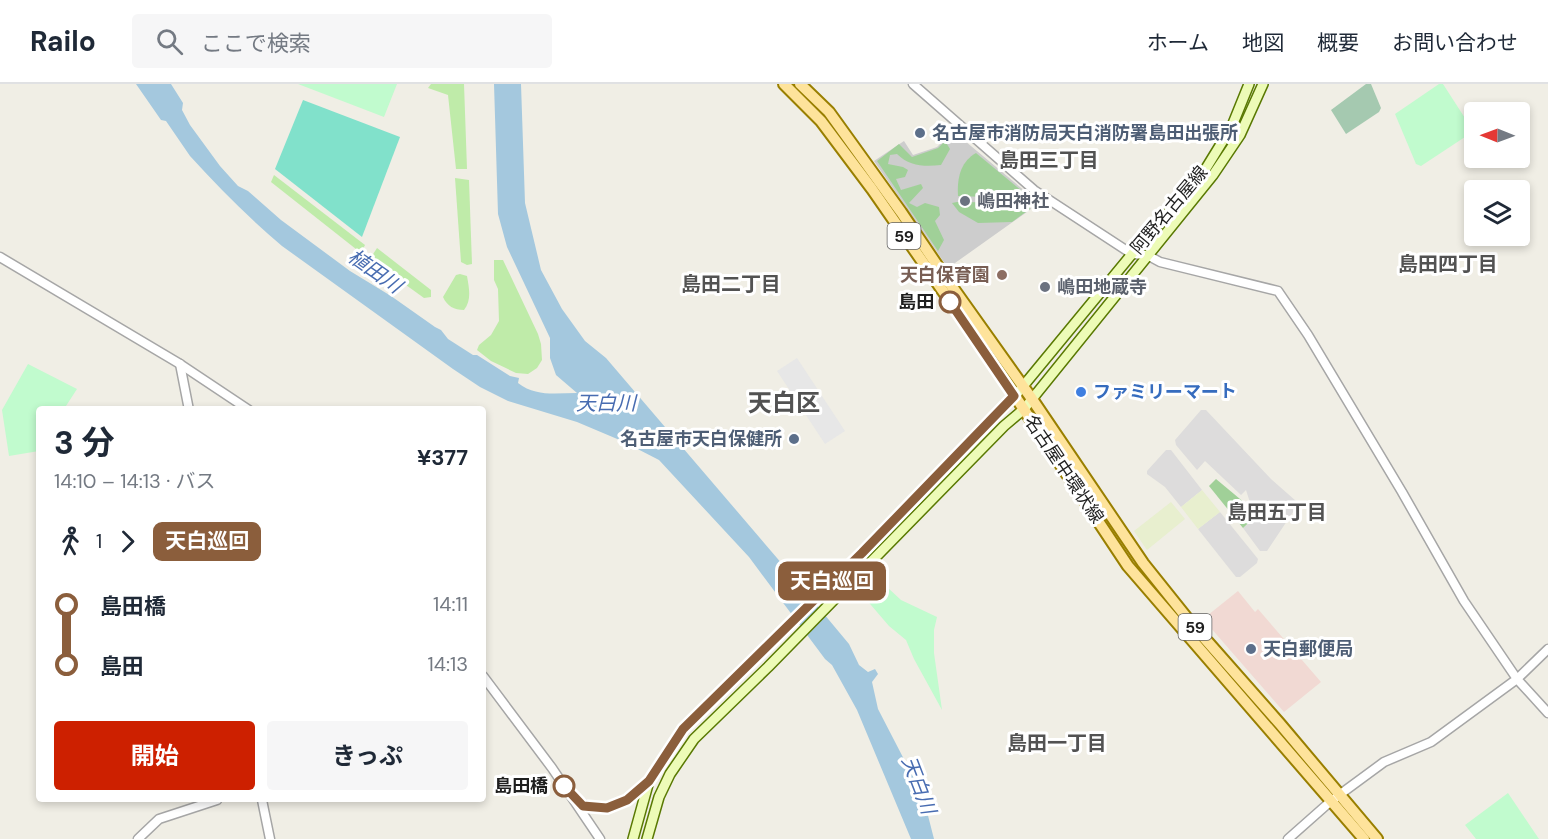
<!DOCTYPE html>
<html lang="ja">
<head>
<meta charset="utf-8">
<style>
	body { margin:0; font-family:"DM Sans","Noto Sans JP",sans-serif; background:#f6f6f7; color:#1f2937; height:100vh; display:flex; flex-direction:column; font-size:22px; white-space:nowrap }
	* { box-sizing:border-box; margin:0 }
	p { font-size:20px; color:#747a83 }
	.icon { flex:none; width:33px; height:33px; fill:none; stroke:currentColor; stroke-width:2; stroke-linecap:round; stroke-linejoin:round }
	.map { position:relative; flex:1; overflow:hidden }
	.sheet { position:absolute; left:36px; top:322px; width:450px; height:396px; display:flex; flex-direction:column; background:#fff; border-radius:6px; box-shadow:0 3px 9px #0003 }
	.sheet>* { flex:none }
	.badge { padding:0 12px; border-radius:9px; font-size:21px; line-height:39px }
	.needle { width:39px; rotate:271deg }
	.buttons { position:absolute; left:1464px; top:18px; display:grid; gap:12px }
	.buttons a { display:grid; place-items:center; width:66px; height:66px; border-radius:6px; background:#fff; box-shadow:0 3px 9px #0003; font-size:30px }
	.map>.badge { position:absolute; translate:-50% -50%; box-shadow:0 0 0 3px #fff }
	.legs { display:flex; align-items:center; gap:9px; height:66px; padding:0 18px; font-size:20px }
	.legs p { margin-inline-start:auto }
	.head { display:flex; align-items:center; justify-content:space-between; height:102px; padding:0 18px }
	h1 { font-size:33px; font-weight:700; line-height:45px }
	.cta { display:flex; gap:12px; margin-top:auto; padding:12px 18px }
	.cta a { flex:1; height:69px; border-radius:6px; background:#cd2000; color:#fff; font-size:24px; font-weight:700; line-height:69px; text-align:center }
	.cta a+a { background:#f6f6f7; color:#1f2937 }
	ul { padding:0 18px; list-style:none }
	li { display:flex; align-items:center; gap:21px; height:60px; font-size:22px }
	li i { display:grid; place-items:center; width:9px; height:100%; margin:0 8px; background:currentColor }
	li i::after { content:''; width:15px; height:15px; margin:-8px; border:4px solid; border-radius:50%; background:#fff }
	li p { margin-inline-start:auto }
	li:first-child i { background:linear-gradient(#0000 50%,currentColor 0) }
	li:last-child i { background:linear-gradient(currentColor 50%,#0000 0) }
	header { display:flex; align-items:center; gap:36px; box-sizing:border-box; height:84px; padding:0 30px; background:#fff; border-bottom:2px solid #e0e1e3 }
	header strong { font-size:28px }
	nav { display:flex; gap:33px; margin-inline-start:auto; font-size:21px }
	.search { width:420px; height:54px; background:#f6f6f7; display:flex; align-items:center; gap:15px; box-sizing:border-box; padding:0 21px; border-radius:6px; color:#747a83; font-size:22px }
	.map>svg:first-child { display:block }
	.residential { fill:#dddcdc }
	.commercial { fill:#f1d9d3 }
	.religious { fill:#cdcdcd }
	.farmland { fill:#e8efcf }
	.grass { fill:#bfeba9 }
	.forest { fill:#a0d098 }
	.cemetery { fill:#a5c9b0 }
	.park { fill:#c1fbce }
	.pitch { fill:#81e1cb }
	.parking { fill:#e7e7e7 }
	.water { fill:#a4c8de }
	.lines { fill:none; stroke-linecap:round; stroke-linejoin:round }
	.tertiary-casing { stroke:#a6a6a6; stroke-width:11 }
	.secondary-casing { stroke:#597902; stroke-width:12 }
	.primary-casing { stroke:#997f00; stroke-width:14 }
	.tertiary { stroke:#fff; stroke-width:8 }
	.secondary { stroke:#edfbb7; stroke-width:9 }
	.primary { stroke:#fee39b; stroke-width:10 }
	.line-1-casing { stroke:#fff; stroke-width:14 }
	.line-1 { stroke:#8b5e3c; stroke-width:9 }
	.service-dot { fill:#5c6f8a; stroke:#fff; stroke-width:2 }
	.worship-dot { fill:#6b7280; stroke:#fff; stroke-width:2 }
	.education-dot { fill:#8d6e63; stroke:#fff; stroke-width:2 }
	.stop-1-dot { fill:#fff; stroke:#8b5e3c; stroke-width:3 }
	.shop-dot { fill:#3f7fe0; stroke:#fff; stroke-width:2 }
	.labels { text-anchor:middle; stroke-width:6; stroke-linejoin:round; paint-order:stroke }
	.shield { fill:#fff; stroke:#626262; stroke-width:1.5 }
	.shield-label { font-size:16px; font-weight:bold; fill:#1f1f1f }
	.service-label { font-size:18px; font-weight:bold; fill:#4e5e75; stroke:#fff; text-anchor:start }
	.worship-label { font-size:18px; font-weight:bold; fill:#5b616d; stroke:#fff; text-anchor:start }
	.street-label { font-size:18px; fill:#1f1f1f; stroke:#fff }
	.education-label { font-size:18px; font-weight:bold; fill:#785e54; stroke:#fff; text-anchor:end }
	.stop-label { font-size:18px; font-weight:bold; fill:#1f1f1f; stroke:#fff; text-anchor:end }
	.shop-label { font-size:18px; font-weight:bold; fill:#366cbe; stroke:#fff; text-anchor:start }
	.neighbourhood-label { font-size:20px; font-weight:bold; fill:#525252; stroke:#fff }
	.water-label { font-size:20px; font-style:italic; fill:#486cb1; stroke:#fff }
	.district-label { font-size:24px; font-weight:bold; fill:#525252; stroke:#fff }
</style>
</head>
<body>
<header>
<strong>Railo</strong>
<div class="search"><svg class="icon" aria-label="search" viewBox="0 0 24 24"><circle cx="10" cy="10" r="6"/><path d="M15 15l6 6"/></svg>ここで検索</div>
<nav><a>ホーム</a><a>地図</a><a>概要</a><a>お問い合わせ</a></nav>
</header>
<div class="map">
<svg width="1548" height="755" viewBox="0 0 1548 755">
	<rect width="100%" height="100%" fill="#f0eee5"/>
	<g class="residential">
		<path d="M 1201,326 L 1206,326 L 1271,395 L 1296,417 L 1297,422 L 1267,467 L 1260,467 L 1243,444 L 1255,434 L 1246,406 L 1241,411 L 1205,377 L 1197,386 L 1176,361 L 1175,356 Z"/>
		<path d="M 1166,366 L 1171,366 L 1202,406 L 1181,423 L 1165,403 L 1147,390 L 1147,387 Z"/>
		<path d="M 1220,428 L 1258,475 L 1257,479 L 1240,493 L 1236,493 L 1198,445 Z"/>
	</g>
	<path class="commercial" d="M 1238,507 L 1255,528 L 1258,525 L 1321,598 L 1284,628 L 1203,535 Z"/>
	<path class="religious" d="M 953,47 L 1026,108 L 1031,125 L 948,184 L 874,77 L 904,57 L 913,71 L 937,63 Z"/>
	<g class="farmland">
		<path d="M 1202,406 L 1220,428 L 1198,445 L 1181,423 Z"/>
		<path d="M 1171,418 L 1185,435 L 1147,466 L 1134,447 Z"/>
	</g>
	<g class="grass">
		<path d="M 431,0 L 464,0 L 467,85 L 456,85 L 448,11 L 428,4 Z"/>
		<path d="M 274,91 L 365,161 L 361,169 L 271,98 Z"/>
		<path d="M 455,94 L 469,96 L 472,180 L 467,181 L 461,178 Z"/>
		<path d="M 377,164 L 431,206 L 431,213 L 424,214 L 370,175 Z"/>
		<path d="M 494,176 L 503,176 L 538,250 L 541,260 L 542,276 L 537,284 L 528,290 L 516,289 L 491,277 L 477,266 L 479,261 L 491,251 L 499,237 L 498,205 L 494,196 Z"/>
		<path d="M 460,190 L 467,192 C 469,204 472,216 464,226 C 454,226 447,222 443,213 L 456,191 Z"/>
	</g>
	<g class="forest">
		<path d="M 945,57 L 950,65 L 941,81 C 924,83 909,82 897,70 L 890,71 L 888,80 L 903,83 L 908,86 L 905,93 L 896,95 L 901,106 L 921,100 L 923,104 L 909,119 L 917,123 L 925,119 L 939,123 L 940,131 L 935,137 L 944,156 L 938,167 L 877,77 L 899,60 L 912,73 L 938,64 Z"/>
		<path d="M 976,69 L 1022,107 L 1021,110 L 1017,114 L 958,112 C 957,95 960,78 976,69 Z"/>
		<path d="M 957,118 L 1028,119 L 1030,125 L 1012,138 L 978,139 L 959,128 L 952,119 Z"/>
		<path d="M 1216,395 L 1258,430 L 1243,444 L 1209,402 Z"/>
	</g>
	<path class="cemetery" d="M 1366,0 L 1371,0 L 1381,24 L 1379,28 L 1346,50 L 1331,26 Z"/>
	<g class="park">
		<path d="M 298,0 L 397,0 L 384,33 Z"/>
		<path d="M 1439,0 L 1443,0 L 1472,45 L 1471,49 L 1421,82 L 1416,80 L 1395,30 Z"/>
		<path d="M 28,280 L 77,305 L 64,325 L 39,326 L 39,367 L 9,372 L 2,326 Z"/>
		<path d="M 875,492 L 901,516 L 937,533 L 934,546 L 934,569 L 942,626 L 914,575 L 906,556 L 889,542 L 859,507 Z"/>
		<path d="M 1508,709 L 1539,755 L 1476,755 L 1465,741 Z"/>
	</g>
	<path class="pitch" d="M 303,16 L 400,53 L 362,153 L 275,85 Z"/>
	<path class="parking" d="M 797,274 L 845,347 L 825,360 L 777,287 Z"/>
	<path class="water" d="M 136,0 L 171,0 L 183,19 L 182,26 L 190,41 L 220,82 L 238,102 L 248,107 L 281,136 L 350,187 L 391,212 L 435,243 L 441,246 L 448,255 L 473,271 L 477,271 L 510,292 L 519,294 L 518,299 C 536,313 556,309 577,309 L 556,291 L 550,274 L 550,254 L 507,163 L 498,130 L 494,0 L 521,0 L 525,119 L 541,186 L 562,225 L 585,257 L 606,274 L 789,488 L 849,560 L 859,581 L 868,588 L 875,585 L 878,590 L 872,598 L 878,625 L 923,712 L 934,755 L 911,755 L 857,626 L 832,581 L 825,575 L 749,473 L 659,376 L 622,357 L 577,338 L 508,317 L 480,303 L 453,285 L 282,162 C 249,134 219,104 190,72 L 166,37 L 161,36 Z"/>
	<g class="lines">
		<defs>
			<g id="tertiary">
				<path d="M 913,0 L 1034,106 L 1132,170 L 1147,171 L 1160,178 L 1278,207 L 1308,251 L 1402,408 L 1464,517 L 1517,595 L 1431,658 L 1384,678 L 1331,717 L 1288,755"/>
				<path d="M 0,173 L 180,280 L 249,326"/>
				<path d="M 180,280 L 189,326"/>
				<path d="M 1548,565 L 1517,595 L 1548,629"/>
				<path d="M 483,592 L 552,684 L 600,755"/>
				<path d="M 576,715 C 589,728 611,725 626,717 C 634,712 642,703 649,697"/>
				<path d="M 262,716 L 270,755"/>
				<path d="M 138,755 L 159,735 L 217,716"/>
			</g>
			<g id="secondary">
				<path d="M 633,755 L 649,697 L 683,645 L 862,469 L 1015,312 L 1132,170 L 1205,86 L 1232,42 L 1249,0"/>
				<path d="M 647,755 L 659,713 L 670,690 L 694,655 L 768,583 L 1004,342 L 1024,325 L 1213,91 L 1240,51 L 1263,0"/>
			</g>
			<g id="primary">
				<path d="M 784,0 L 821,37 L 872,105 L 993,279 L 1128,482 L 1364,755"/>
				<path d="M 800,0 L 829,28 L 901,128 L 943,190 L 1032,315 L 1143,479 L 1191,539 L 1280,640 L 1377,755"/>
			</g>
		</defs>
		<use href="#tertiary" class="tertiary-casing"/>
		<use href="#secondary" class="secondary-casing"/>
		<use href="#primary" class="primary-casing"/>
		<use href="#tertiary" class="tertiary"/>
		<use href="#secondary" class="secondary"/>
		<use href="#primary" class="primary"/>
	</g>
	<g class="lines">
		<defs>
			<path id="line-1" d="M 564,702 L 583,722 L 607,724 L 627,716 L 649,697 L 683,645 L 862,469 L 1014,312 L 950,218"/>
		</defs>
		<use href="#line-1" class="line-1-casing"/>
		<use href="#line-1" class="line-1"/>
	</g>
	<g class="service-dot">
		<circle cx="920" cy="49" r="6"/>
		<circle cx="794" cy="355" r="6"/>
		<circle cx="1251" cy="565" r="6"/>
	</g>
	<g class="worship-dot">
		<circle cx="965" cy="117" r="6"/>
		<circle cx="1045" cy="203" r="6"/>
	</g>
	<circle class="education-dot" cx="1002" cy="191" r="6"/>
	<g class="stop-1-dot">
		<circle cx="950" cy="218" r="10"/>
		<circle cx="564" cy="702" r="10"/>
	</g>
	<circle class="shop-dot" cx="1081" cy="308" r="6"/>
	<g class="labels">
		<g class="shield">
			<rect x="887.5" y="139" width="33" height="26" rx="4.5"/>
			<rect x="1178.5" y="530" width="33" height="26" rx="4.5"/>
		</g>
		<g class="shield-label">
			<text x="904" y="158">59</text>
			<text x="1195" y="549">59</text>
		</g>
		<g class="service-label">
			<text x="932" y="55">名古屋市消防局天白消防署島田出張所</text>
			<text x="782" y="361" text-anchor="end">名古屋市天白保健所</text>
			<text x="1263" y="571">天白郵便局</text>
		</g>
		<g class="worship-label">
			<text x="977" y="123">嶋田神社</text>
			<text x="1057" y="209">嶋田地蔵寺</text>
		</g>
		<g class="street-label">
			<text transform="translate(1169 126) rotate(-50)" y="6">阿野名古屋線</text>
			<text transform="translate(1064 385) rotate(56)" y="6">名古屋中環状線</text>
		</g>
		<g class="education-label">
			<text x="990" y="197">天白保育園</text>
		</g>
		<g class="stop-label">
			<text x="934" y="224">島田</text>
			<text x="548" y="708">島田橋</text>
		</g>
		<g class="shop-label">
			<text x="1093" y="314">ファミリーマート</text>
		</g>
		<g class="neighbourhood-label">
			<text x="1049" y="83">島田三丁目</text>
			<text x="1448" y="187">島田四丁目</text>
			<text x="731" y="207">島田二丁目</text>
			<text x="1277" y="435">島田五丁目</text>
			<text x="1057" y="666">島田一丁目</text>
		</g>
		<g class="water-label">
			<text transform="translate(375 187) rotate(35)" y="7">植田川</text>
			<text x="606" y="326">天白川</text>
			<text transform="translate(919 701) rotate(69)" y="7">天白川</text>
		</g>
		<g class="district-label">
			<text x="784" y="327">天白区</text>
		</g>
	</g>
</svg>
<div class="buttons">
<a><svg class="needle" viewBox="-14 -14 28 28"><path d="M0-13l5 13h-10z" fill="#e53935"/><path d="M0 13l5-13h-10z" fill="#747a83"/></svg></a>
<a><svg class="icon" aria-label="layers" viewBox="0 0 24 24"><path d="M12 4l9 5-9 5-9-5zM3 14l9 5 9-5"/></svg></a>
</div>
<b class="badge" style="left:832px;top:497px;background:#8b5e3c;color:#fff">天白巡回</b>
<section class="sheet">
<div class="head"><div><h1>3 分</h1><p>14:10 – 14:13 · バス</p></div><b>¥377</b></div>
<div class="legs"><svg class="icon" aria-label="walk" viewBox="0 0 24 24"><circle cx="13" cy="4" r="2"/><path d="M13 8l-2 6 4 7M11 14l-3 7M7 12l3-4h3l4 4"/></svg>1<svg class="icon" aria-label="forward" viewBox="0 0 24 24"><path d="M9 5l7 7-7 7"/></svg><b class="badge" style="background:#8b5e3c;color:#fff">天白巡回</b></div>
<ul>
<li><i style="color:#8b5e3c"></i><b>島田橋</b><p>14:11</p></li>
<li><i style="color:#8b5e3c"></i><b>島田</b><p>14:13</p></li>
</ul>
<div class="cta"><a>開始</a><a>きっぷ</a></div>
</section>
</div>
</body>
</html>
